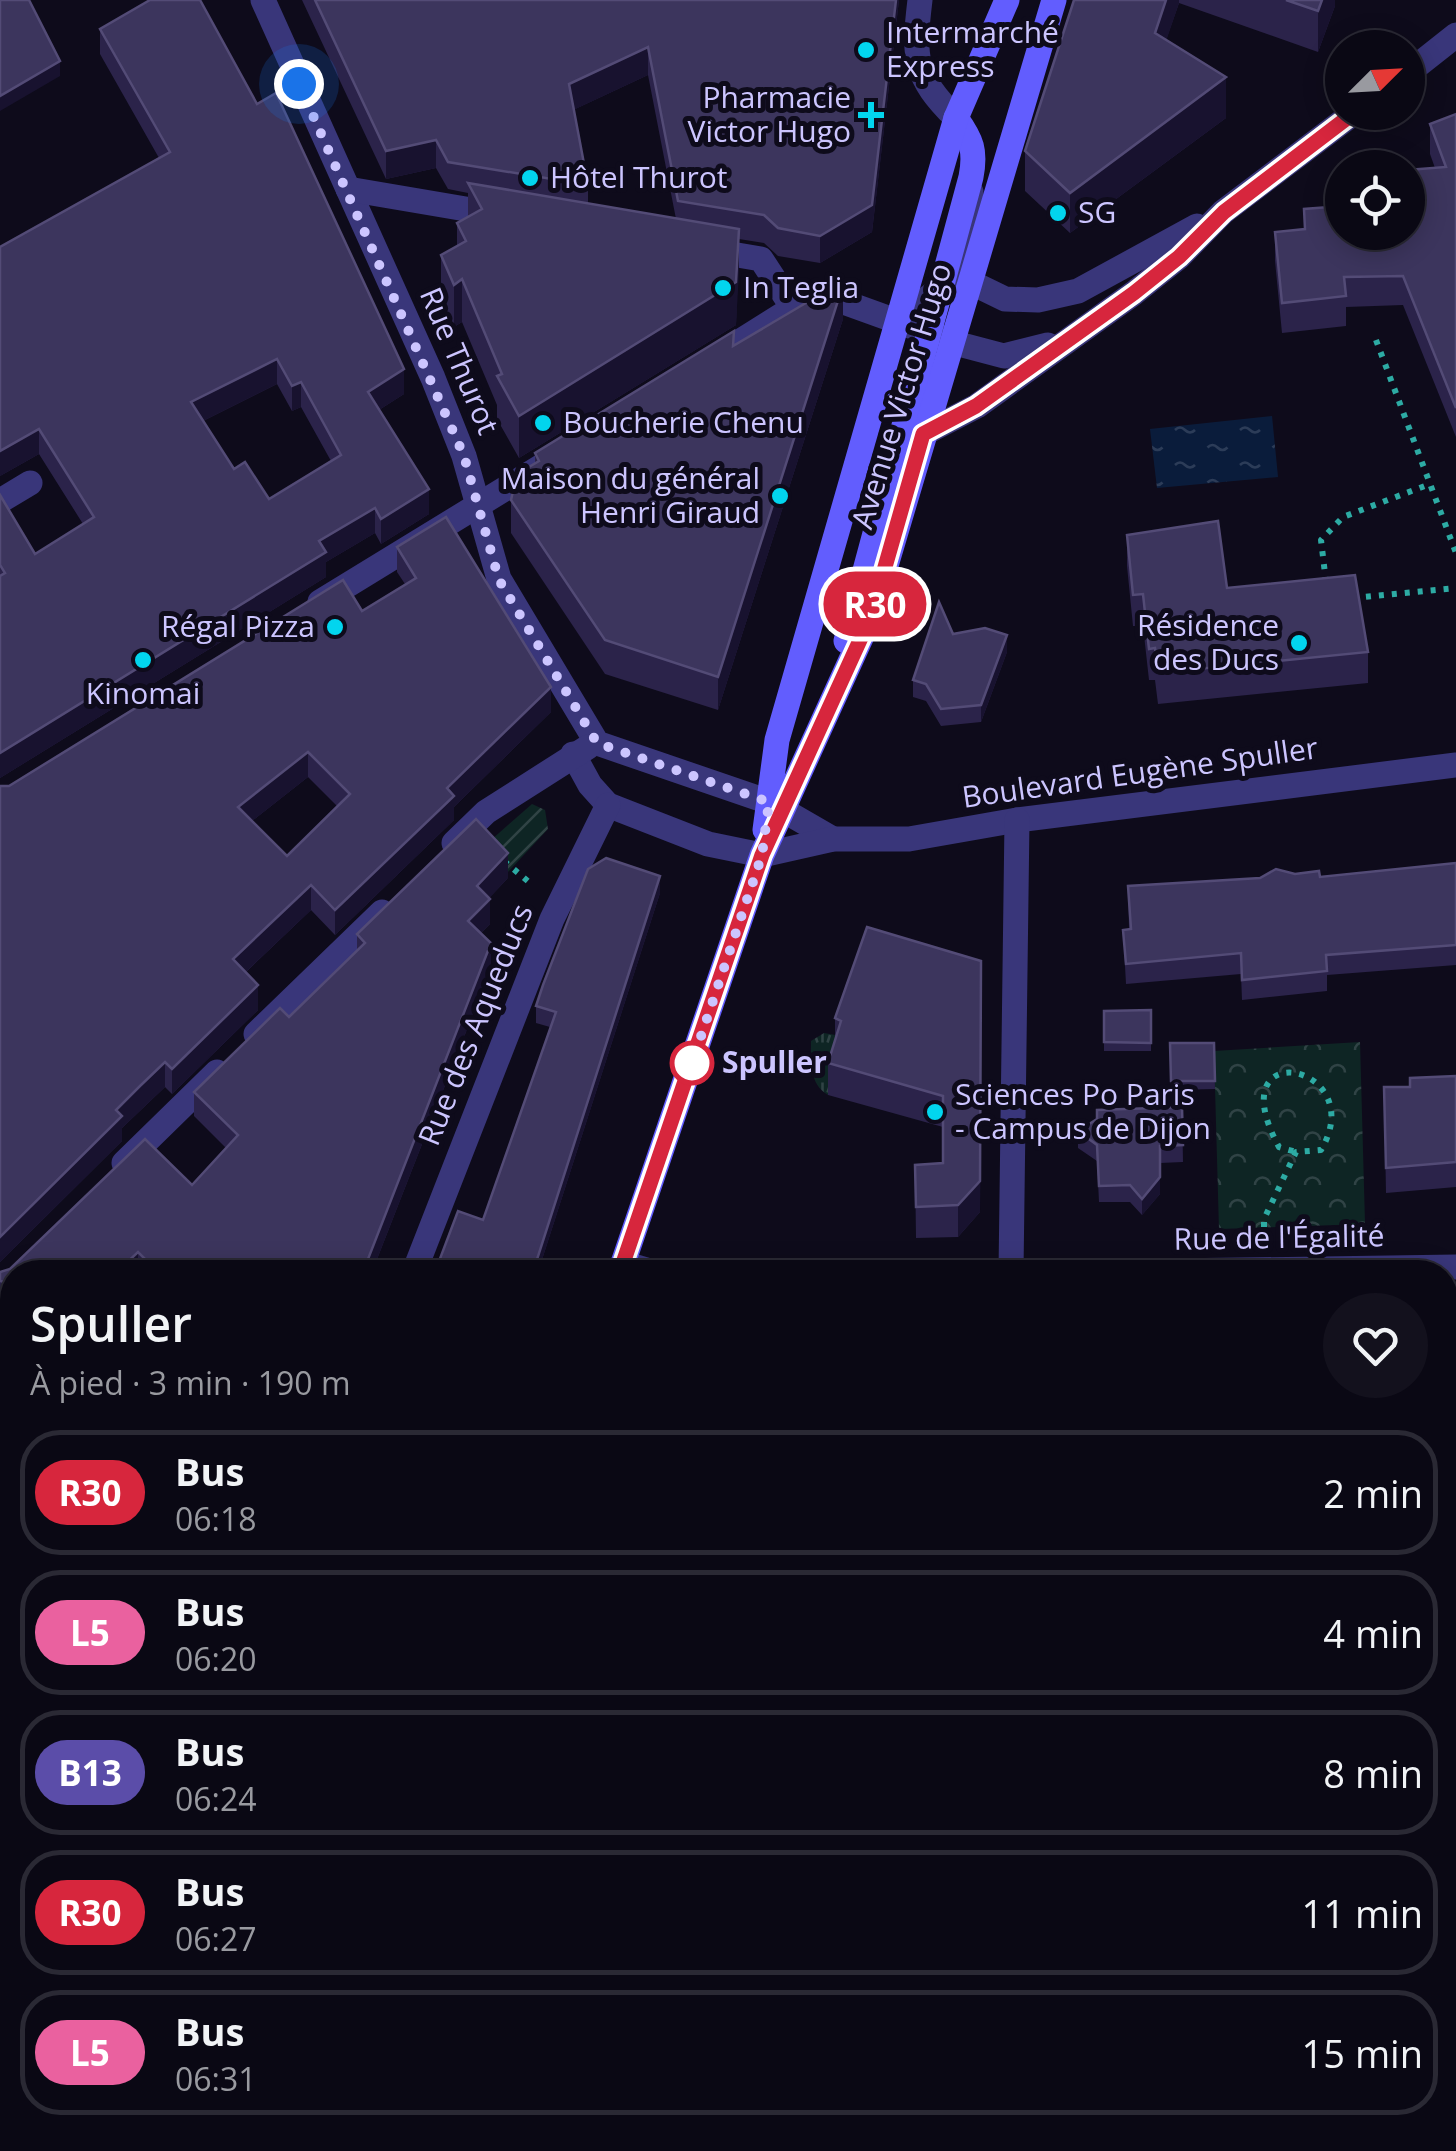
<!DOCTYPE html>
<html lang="fr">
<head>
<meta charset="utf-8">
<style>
	body { margin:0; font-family:"Open Sans",sans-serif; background:#13111d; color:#f1f3f6; height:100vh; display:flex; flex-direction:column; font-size:38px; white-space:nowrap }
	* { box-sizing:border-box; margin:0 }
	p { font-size:32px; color:#999aa0 }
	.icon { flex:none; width:55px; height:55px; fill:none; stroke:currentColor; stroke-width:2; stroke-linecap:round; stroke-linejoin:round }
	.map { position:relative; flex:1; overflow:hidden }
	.sheet { position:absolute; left:0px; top:1260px; width:1458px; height:892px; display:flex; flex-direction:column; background:#0a0814; border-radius:40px 40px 0 0; box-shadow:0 5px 25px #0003,0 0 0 2px #2a2934 }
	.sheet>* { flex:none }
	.badge { padding:0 20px; border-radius:32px; font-size:35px; line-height:65px }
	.needle { width:65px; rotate:66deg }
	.controls { position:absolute; left:1325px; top:30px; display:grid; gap:20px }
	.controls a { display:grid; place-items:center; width:100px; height:100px; border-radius:50%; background:#0a0814; box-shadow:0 5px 25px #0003,0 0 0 2px #2a2934; font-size:50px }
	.you { position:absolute; width:50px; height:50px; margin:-25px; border:8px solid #fff; border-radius:50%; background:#1a73e8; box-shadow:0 0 0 15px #1a73e833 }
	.map>.badge { position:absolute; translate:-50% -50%; box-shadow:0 0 0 5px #fff }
	.round { display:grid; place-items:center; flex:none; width:105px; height:105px; border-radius:52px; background:#13111d }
	.overview { display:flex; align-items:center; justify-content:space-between; height:170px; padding:0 30px }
	h1 { font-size:48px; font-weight:600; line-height:75px }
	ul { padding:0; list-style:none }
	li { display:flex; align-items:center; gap:30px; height:125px; margin:0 20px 15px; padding:0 10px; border:5px solid #2a2934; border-radius:40px }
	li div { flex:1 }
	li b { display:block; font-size:38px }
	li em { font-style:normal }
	li .badge { min-width:110px; font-weight:700; text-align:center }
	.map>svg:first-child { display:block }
	.grass { fill:url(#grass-tufts) }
	.forest { fill:url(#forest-crowns) }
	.garden { fill:url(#garden-furrows) }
	.water { fill:url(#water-ripples) }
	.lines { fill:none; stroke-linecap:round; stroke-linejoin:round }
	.path { stroke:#2daba4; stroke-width:6; stroke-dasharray:5 8; stroke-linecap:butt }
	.minor { stroke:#39367a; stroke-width:25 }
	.tertiary { stroke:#39367a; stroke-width:25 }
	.secondary { stroke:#625dfe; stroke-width:25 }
	.wall { fill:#2b234a; fill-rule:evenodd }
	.shaded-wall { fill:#18122f }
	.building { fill:#3c355d; stroke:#534b76; stroke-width:2.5; fill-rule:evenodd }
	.line-casing { stroke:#fff; stroke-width:22 }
	.line { stroke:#d7263d; stroke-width:15 }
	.walk { stroke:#ccc5ff; stroke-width:10; stroke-dasharray:0 18 }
	.poi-dot { fill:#02d5ee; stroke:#0e0b1b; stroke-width:4 }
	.stop-dot { fill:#fff; stroke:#d7263d; stroke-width:5 }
	.labels { text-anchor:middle; stroke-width:10; stroke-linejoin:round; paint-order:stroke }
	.poi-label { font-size:30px; fill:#ccc5ff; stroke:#0e0b1b; text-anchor:start }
	.street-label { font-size:30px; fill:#ccc5ff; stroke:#0e0b1b }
	.stop-label { font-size:30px; font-weight:bold; fill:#ccc5ff; stroke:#0e0b1b; text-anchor:start }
</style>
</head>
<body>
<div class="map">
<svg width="1456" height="2151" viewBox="0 0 1456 2151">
	<defs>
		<pattern id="grass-tufts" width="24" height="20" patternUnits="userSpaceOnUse" patternTransform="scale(2.5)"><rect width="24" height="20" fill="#0e2524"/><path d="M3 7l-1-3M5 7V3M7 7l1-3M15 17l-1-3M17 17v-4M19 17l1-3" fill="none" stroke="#304345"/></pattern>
		<pattern id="forest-crowns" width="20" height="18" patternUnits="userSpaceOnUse" patternTransform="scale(2.5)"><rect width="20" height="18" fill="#0e2524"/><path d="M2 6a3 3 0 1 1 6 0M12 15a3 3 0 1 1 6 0" fill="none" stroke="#304345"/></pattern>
		<pattern id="garden-furrows" width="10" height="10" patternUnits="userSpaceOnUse" patternTransform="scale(2.5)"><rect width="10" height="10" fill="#0e2524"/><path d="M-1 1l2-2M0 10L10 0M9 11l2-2" fill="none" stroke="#304345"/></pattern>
		<pattern id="water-ripples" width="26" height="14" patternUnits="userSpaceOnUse" patternTransform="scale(2.5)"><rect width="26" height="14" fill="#0a1c3b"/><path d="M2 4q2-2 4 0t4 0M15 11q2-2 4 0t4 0" fill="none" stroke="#2c3c58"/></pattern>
	</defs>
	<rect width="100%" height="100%" fill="#0e0b1b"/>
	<path class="grass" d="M 824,1033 L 841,1036 L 828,1095 C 809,1084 811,1061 811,1041 Z"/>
	<g class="forest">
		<path d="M 1360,1042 L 1365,1224 L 1219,1229 L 1214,1051 Z"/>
		<path d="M 12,1970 L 12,2140 L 281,2140 L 278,2151 L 0,2151 L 0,1971 Z"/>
	</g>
	<path class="garden" d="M 532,804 L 545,810 L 548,829 L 508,872 L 482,848 Z"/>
	<path class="water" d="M 1272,416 L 1278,477 L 1157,488 L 1150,429 Z"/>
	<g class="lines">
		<g class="path">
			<path d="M 1376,340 L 1456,553"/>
			<path d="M 1326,582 L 1321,540 L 1343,517 L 1430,484"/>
			<path d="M 1353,598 L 1456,588"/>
			<path d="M 504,861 L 530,883"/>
			<path d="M 1264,1240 L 1264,1219 L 1296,1152 L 1321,1150 C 1372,1064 1216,1032 1279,1147 L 1296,1152"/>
			<path d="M 0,2073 L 12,2055"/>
			<path d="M 0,2127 L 18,2151"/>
			<path d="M 204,2140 L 208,2151"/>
			<path d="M 170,2151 L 184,2140"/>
		</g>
		<g class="minor">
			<path d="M 263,0 L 433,378 L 464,456 L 499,579 L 597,743 L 769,802 L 833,839"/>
			<path d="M 920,0 C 913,57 914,77 956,118"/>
			<path d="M 348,189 L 501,215"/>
			<path d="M 708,250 L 761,259 L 793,308"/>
			<path d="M 707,362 L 793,308 L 824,295 L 946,339"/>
			<path d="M 0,501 L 30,483"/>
			<path d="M 320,602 L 542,466"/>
			<path d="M 573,754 L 590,785 L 608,805 L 708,844 L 762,855 L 833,839 L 909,839 L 1017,820 L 1456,765"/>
			<path d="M 454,843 L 486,812 L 588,747"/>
			<path d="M 256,1034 L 382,912"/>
			<path d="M 124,1163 L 217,1072"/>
			<path d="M 623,1263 L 653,1272"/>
			<path d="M 414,1272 L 552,919 L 608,805"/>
			<path d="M 1011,1272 L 1017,820"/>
			<path d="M 1103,1272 L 1456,1267"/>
			<path d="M 1445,1800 L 1456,1799"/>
			<path d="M 1019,2140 L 1020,2151"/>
			<path d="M 1434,2151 L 1434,2140"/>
		</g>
		<g class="tertiary">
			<path d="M 1408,73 L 1456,35"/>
			<path d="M 970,272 L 971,192"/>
			<path d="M 898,321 L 939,289 L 970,282 L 1005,299 L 1038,300 L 1078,291 L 1197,226"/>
			<path d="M 951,342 L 1004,356 L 1048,345"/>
			<path d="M 923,434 L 977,406 L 1134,293 L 1179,257 L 1223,212 L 1355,112"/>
			<path d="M 0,1464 L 12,1482"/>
			<path d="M 0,1939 L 12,1938"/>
		</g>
		<g class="secondary">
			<path d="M 846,641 L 971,177 C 976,151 972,140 956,118"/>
			<path d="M 765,830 L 777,740 L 956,118 L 1007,0"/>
			<path d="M 620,1272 L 762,855 L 871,616 L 1054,0"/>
			<path d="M 542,2140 L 548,2151"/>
			<path d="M 341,2151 L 344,2140"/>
		</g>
	</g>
	<g class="wall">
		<path d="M 302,0 L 899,0 L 872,232 L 820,263 L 778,256 L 764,243 L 739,239 L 736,325 L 519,458 L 497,419 L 497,405 L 462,322 L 454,327 L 441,298 L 441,255 L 457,246 L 457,223 L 468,217 L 468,193 L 448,189 L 436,168 L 386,179 ZM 648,75 L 676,219 L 588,204 L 588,185 L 573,110 Z"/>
		<path d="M 1074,0 L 1335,0 L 1335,6 L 1318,52 L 1179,3 L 1166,40 L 1226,118 L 1070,233 L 1025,191 L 1025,151 Z"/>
		<path d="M 100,29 L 404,394 L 379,410 L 429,514 L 381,544 L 375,533 L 326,562 L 326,577 L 0,778 L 0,495 L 35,554 L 83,524 L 39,454 L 0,476 L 159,158 L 100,54 ZM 277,384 L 292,411 L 301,407 L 331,461 L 269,499 L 234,469 L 203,421 Z"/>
		<path d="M 1456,114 L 1456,437 L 1403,305 L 1346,307 L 1346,326 L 1282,333 L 1275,261 L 1275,232 L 1304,230 L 1304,209 L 1342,232 L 1435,168 L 1430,154 L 1430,124 Z"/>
		<path d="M 843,319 L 718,710 L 605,674 L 511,533 L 511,500 L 535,464 L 535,453 L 734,346 Z"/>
		<path d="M 1127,535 L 1227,588 L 1368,652 L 1368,683 L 1158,704 L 1155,680 L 1149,680 L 1143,626 L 1133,626 L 1127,566 Z"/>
		<path d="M 397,547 L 551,712 L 454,807 L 454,820 L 335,935 L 311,910 L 246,972 L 258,1010 L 172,1094 L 165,1087 L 122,1128 L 122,1141 L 0,1262 L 0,786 L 9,786 L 362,611 L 405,584 L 397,572 ZM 308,777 L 337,806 L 287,856 L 252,821 Z"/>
		<path d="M 953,634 L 1007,652 L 981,722 L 941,726 L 926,701 L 913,697 L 913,680 Z"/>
		<path d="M 1456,863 L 1456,965 L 1327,975 L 1327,991 L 1242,1000 L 1241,974 L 1126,984 L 1123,930 L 1129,929 L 1128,886 L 1260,878 L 1295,874 L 1320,877 Z"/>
		<path d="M 508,878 L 489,898 L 490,924 L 481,933 L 491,968 L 372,1272 L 12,1272 L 12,1424 L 0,1407 L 0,1272 L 10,1269 L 192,1185 L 226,1148 L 194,1116 L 194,1092 L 289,1017 L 357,950 L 357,934 Z"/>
		<path d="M 660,893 L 538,1272 L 435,1272 L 483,1220 L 550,1027 L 536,1023 L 536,1006 Z"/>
		<path d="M 981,961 L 980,1212 L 958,1237 L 916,1238 L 915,1165 L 943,1163 L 943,1127 L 828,1095 L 828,1063 L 835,1041 L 835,1018 Z"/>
		<path d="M 1151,1010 L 1151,1051 L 1104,1051 L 1104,1011 Z"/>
		<path d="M 1170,1043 L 1214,1043 L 1215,1089 L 1171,1090 Z"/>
		<path d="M 1456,1076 L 1456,1187 L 1386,1193 L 1384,1087 L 1410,1087 Z"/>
		<path d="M 1182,1107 L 1183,1162 L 1160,1163 L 1160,1194 L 1142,1215 L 1130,1202 L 1099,1202 L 1097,1161 L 1078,1148 L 1078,1131 Z"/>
		<path d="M 0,1485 L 12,1502 L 12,1909 L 0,1911 Z"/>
		<path d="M 589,2140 L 932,2140 L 934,2151 L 595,2151 Z"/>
		<path d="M 1154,2140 L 1363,2140 L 1294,2151 L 1154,2151 Z"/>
	</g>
	<g class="shaded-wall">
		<path d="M 896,0 L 899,0 L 872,232 L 820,263 L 820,236 Z"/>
		<path d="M 1166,0 L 1179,0 L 1179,3 L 1155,74 L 1155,33 Z"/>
		<path d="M 1322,0 L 1335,0 L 1335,6 L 1318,52 L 1318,11 Z"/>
		<path d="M 648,47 L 648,75 L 569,112 L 569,84 Z"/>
		<path d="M 60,61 L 60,76 L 0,111 L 0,96 Z"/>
		<path d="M 1226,77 L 1226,118 L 1070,233 L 1070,193 Z"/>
		<path d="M 436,140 L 436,168 L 386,179 L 386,151 Z"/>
		<path d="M 739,229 L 739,272 L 736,325 L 519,458 L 519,416 Z"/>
		<path d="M 462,279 L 462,322 L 454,327 L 454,285 Z"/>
		<path d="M 843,285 L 843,319 L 718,710 L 718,677 Z"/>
		<path d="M 277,359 L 277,384 L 191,427 L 191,402 Z"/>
		<path d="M 404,369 L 404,394 L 368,417 L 368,392 Z"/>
		<path d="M 301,382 L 301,407 L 292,411 L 292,386 Z"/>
		<path d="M 39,429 L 39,454 L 0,476 L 0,451 Z"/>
		<path d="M 429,489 L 429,514 L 381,544 L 381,519 Z"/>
		<path d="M 375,508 L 375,533 L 326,562 L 326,577 L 0,778 L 0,753 L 319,541 Z"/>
		<path d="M 1007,635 L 1007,652 L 981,722 L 981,705 Z"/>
		<path d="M 551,687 L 551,712 L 454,807 L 454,820 L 335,935 L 335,910 L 447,788 Z"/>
		<path d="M 308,752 L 308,777 L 238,832 L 238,807 Z"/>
		<path d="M 508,853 L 508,878 L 477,911 L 477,886 Z"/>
		<path d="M 660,876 L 660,893 L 538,1272 L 533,1272 Z"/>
		<path d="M 311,885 L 311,910 L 233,984 L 233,959 Z"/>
		<path d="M 490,899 L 490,924 L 468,946 L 468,921 Z"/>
		<path d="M 491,943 L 491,968 L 372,1272 L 363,1272 Z"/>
		<path d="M 258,985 L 258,1010 L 172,1094 L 172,1069 Z"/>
		<path d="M 981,993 L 980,1212 L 958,1237 L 958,1205 Z"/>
		<path d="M 165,1062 L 165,1087 L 122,1128 L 122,1141 L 0,1262 L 0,1237 L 116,1110 Z"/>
		<path d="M 1160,1177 L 1160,1194 L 1142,1215 L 1142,1199 Z"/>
		<path d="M 138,1252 L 138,1272 L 117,1272 Z"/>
	</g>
	<g class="building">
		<path d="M 0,0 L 29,0 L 60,61 L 0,96 Z"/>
		<path d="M 150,0 L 200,0 L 257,104 L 276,93 L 404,369 L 368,392 L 429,489 L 381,519 L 375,508 L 319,541 L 326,552 L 0,753 L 0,576 L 5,573 L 0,565 L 0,495 L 35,554 L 94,517 L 39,429 L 0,451 L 0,247 L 170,152 L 100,29 ZM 277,359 L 292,386 L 301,382 L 341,455 L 269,499 L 245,462 L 234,469 L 191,402 Z"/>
		<path d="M 315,0 L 896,0 L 872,205 L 820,236 L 778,228 L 764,215 L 678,201 L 648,47 L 569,84 L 588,185 L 448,162 L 436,140 L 386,151 Z"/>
		<path d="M 1074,0 L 1166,0 L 1155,33 L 1226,77 L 1070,193 L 1025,151 Z"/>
		<path d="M 1286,0 L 1322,0 L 1318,11 Z"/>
		<path d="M 1456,114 L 1456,408 L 1403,276 L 1344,277 L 1346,296 L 1282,303 L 1275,232 L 1305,229 L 1304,209 L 1342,206 L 1342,232 L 1408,232 L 1408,170 L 1446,167 L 1430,124 Z"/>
		<path d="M 468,183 L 739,229 L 736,282 L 519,416 L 497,376 L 502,374 L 462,279 L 454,285 L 441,255 L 466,241 L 457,223 L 482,209 Z"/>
		<path d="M 838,284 L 843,285 L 718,677 L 605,640 L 511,500 L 517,474 L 539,461 L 535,453 L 734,331 L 733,346 Z"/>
		<path d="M 446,517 L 551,687 L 447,788 L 454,796 L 335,910 L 311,885 L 233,959 L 258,985 L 172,1069 L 165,1062 L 140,1086 L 116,1110 L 122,1116 L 0,1237 L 0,786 L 9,786 L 343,580 L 362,611 L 416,578 L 397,547 ZM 308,752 L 350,794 L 287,856 L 238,807 Z"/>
		<path d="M 1218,521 L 1227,588 L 1355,575 L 1368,652 L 1158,673 L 1155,648 L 1149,649 L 1143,594 L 1133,595 L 1127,535 Z"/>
		<path d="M 939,602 L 953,634 L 985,628 L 1007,635 L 981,705 L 941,709 L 926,684 L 913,680 Z"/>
		<path d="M 476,819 L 508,853 L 477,886 L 490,899 L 468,921 L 491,943 L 363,1272 L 158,1272 L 138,1252 L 117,1272 L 12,1272 L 12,1284 L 0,1281 L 0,1272 L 10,1269 L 145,1139 L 192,1185 L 238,1135 L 194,1092 L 280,1008 L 289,1017 L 365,943 L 357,934 Z"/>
		<path d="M 606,858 L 660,876 L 533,1272 L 435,1272 L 458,1211 L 483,1220 L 556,1012 L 536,1006 L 543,985 L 588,869 Z"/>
		<path d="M 1456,863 L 1456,945 L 1326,955 L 1327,971 L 1242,980 L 1241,953 L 1126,964 L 1123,930 L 1131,929 L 1128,886 L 1260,878 L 1276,869 L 1295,874 L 1319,871 L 1320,877 Z"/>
		<path d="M 867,927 L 981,961 L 980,1181 L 958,1205 L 916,1207 L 915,1165 L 943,1163 L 943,1096 L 828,1063 L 841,1021 L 835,1018 Z"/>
		<path d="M 1151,1010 L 1151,1043 L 1104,1042 L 1104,1011 Z"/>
		<path d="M 1170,1043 L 1214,1043 L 1215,1081 L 1171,1081 Z"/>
		<path d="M 1456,1076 L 1456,1162 L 1386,1168 L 1384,1087 L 1410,1087 L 1410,1078 Z"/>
		<path d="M 1182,1107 L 1183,1145 L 1160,1146 L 1160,1177 L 1142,1199 L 1130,1185 L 1099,1186 L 1097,1145 L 1078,1131 L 1097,1119 L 1097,1110 Z"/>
		<path d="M 961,1267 L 966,1272 L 811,1272 Z"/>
		<path d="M 12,1288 L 12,1399 L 0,1382 L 0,1300 Z"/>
		<path d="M 0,1485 L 12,1502 L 12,1867 L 0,1868 Z"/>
		<path d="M 608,2140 L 932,2140 L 934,2151 L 614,2151 Z"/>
	</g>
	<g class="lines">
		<defs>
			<path id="line" d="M 620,1272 L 762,855 L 871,616 L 923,434 L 976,406 L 1134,293 L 1179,257 L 1224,212 L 1355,112"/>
		</defs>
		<use href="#line" class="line-casing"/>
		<use href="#line" class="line"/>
		<path class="walk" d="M 299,84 L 464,456 L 499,580 L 597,743 L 769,802 L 762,855 L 692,1063"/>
	</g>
	<g class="poi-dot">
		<circle cx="866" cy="50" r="10"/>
		<path d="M866 100h10v10h10v10h-10v10h-10v-10h-10v-10h10z"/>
		<circle cx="530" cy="178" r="10"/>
		<circle cx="1058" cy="213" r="10"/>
		<circle cx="723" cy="288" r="10"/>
		<circle cx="543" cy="423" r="10"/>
		<circle cx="780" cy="496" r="10"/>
		<circle cx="335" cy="627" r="10"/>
		<circle cx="1299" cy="643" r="10"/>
		<circle cx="143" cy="660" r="10"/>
		<circle cx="935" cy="1112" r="10"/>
	</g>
	<circle class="stop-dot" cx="692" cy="1063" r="20"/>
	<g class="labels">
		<g class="poi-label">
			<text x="886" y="43">Intermarché<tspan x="886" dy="34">Express</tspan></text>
			<text x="851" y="108" text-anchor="end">Pharmacie<tspan x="851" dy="34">Victor Hugo</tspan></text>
			<text x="550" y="188">Hôtel Thurot</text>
			<text x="1078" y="223">SG</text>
			<text x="743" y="298">In Teglia</text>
			<text x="563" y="433">Boucherie Chenu</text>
			<text x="760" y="489" text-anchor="end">Maison du général<tspan x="760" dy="34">Henri Giraud</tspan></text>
			<text x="1279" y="636" text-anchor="end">Résidence<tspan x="1279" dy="34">des Ducs</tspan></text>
			<text x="315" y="637" text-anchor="end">Régal Pizza</text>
			<text x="143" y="704" text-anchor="middle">Kinomai</text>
			<text x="955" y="1105">Sciences Po Paris<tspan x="955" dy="34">- Campus de Dijon</tspan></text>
		</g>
		<g class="street-label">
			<text transform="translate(459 361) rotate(67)" y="10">Rue Thurot</text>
			<text transform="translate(902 396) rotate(-73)" y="10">Avenue Victor Hugo</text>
			<text transform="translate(1140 773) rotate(-8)" y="10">Boulevard Eugène Spuller</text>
			<text transform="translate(476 1025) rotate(-68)" y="10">Rue des Aqueducs</text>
			<text transform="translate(1279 1238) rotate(-1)" y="10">Rue de l'Égalité</text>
		</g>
		<g class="stop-label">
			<text x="722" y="1073">Spuller</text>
		</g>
	</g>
</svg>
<div class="controls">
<a><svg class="needle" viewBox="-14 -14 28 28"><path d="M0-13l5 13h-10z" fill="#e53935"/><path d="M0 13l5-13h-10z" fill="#999aa0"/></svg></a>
<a><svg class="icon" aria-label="locate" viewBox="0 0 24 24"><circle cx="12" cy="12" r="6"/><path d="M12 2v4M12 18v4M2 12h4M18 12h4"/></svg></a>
</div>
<div class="you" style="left:299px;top:84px"></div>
<b class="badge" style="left:875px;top:604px;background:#d7263d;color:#fff">R30</b>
<section class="sheet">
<div class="overview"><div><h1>Spuller</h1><p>À pied · 3 min · 190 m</p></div><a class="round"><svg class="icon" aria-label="heart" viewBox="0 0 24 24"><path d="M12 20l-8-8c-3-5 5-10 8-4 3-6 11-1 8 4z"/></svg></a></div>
<ul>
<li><span class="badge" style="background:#d7263d;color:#fff">R30</span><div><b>Bus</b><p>06:18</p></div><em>2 min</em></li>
<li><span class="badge" style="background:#ea619f;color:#fff">L5</span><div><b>Bus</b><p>06:20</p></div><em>4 min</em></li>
<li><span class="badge" style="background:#5b4da9;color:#fff">B13</span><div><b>Bus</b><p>06:24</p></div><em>8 min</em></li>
<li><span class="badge" style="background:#d7263d;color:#fff">R30</span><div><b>Bus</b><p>06:27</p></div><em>11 min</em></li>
<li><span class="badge" style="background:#ea619f;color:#fff">L5</span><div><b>Bus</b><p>06:31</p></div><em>15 min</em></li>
</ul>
</section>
</div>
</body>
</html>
